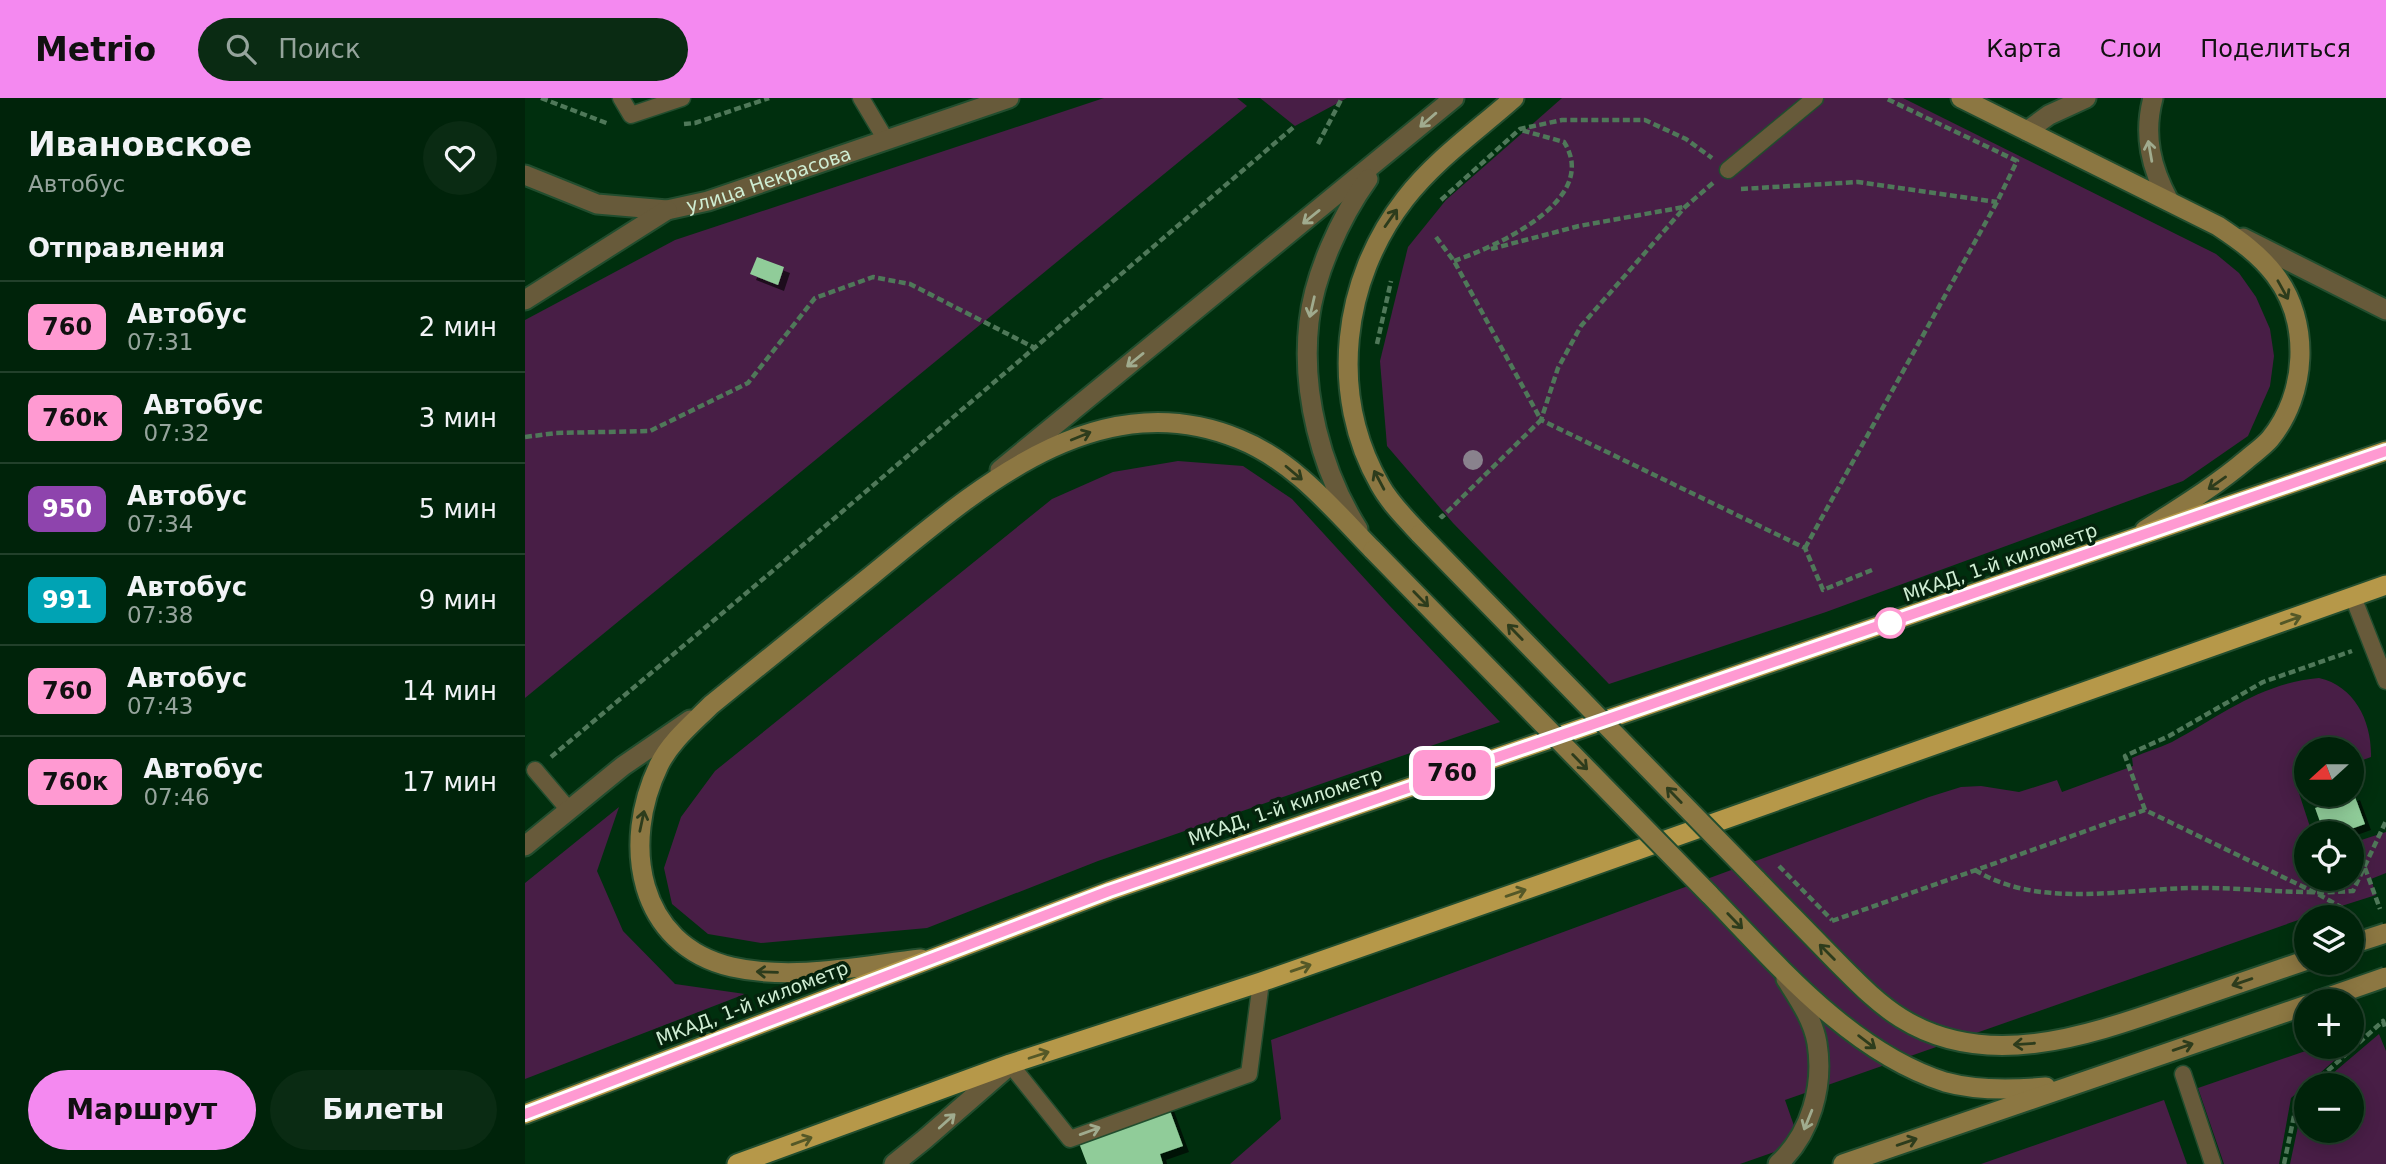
<!DOCTYPE html>
<html lang="ru">
<head>
<meta charset="utf-8">
<style>
	body { margin:0; font-family:"DejaVu Sans",sans-serif; background:#0a2b13; color:#f1f3f6; height:100vh; display:flex; flex-direction:column; font-size:26px; white-space:nowrap }
	* { box-sizing:border-box; margin:0 }
	p { font-size:23px; color:#95a49c }
	.icon { flex:none; width:38px; height:38px; fill:none; stroke:currentColor; stroke-width:2; stroke-linecap:round; stroke-linejoin:round }
	.map { position:relative; flex:1; overflow:hidden }
	.sheet { display:flex; flex-direction:column; background:#00230a; width:525px }
	.sheet>* { flex:none }
	.badge { padding:0 14px; border-radius:10px; font-size:24px; line-height:46px }
	.needle { width:46px; rotate:249deg }
	.tools { position:absolute; left:1769px; top:639px; display:grid; gap:14px }
	.tools a { display:grid; place-items:center; width:70px; height:70px; border-radius:50%; background:#00230a; box-shadow:0 4px 18px #0003,0 0 0 2px #22402b; font-size:35px }
	.map>.badge { position:absolute; translate:-50% -50%; box-shadow:0 0 0 4px #fff }
	h2 { padding:0 28px; font-size:26px; line-height:63px }
	.round { display:grid; place-items:center; flex:none; width:74px; height:74px; border-radius:37px; background:#0a2b13 }
	.headline { display:flex; align-items:center; justify-content:space-between; height:119px; padding:0 28px }
	h1 { font-size:33px; font-weight:600; line-height:52px }
	.action { display:flex; gap:14px; margin-top:auto; padding:14px 28px }
	.action a { flex:1; height:80px; border-radius:42px; background:#f489f0; color:#111; font-size:28px; font-weight:600; line-height:80px; text-align:center }
	.action a+a { background:#0a2b13; color:#f1f3f6 }
	ul { padding:0; list-style:none }
	li { display:flex; align-items:center; gap:21px; height:91px; padding:0 28px; border-top:2px solid #22402b }
	li div { flex:1 }
	li b { display:block; font-size:26px }
	li em { font-style:normal }
	li .badge { min-width:77px; font-weight:700; text-align:center }
	header { display:flex; align-items:center; gap:42px; box-sizing:border-box; height:98px; padding:0 35px; background:#f489f0; color:#111 }
	header strong { font-size:33px }
	nav { display:flex; gap:38px; margin-inline-start:auto; font-size:24px }
	.search { width:490px; height:63px; background:#0a2b13; display:flex; align-items:center; gap:18px; box-sizing:border-box; padding:0 24px; border-radius:38px; color:#95a49c; font-size:26px }
	main { display:flex; flex:1; min-height:0 }
	.map>svg:first-child { display:block }
	.green { fill:#481e46 }
	.building { fill:#90cc99; filter:url(#shadow) }
	.lines { fill:none; stroke-linecap:round; stroke-linejoin:round }
	.service-casing { stroke:#214d2e; stroke-width:19 }
	.minor-casing { stroke:#214d2e; stroke-width:23 }
	.tertiary-casing { stroke:#214d2e; stroke-width:23 }
	.secondary-casing { stroke:#214d2e; stroke-width:23 }
	.trunk-casing { stroke:#214d2e; stroke-width:23 }
	.path { stroke:#4f7859; stroke-width:4.5; stroke-dasharray:7 3.5; stroke-linecap:butt }
	.service { stroke:#675a3a; stroke-width:16 }
	.minor { stroke:#675a3a; stroke-width:19 }
	.tertiary { stroke:#675a3a; stroke-width:19 }
	.secondary { stroke:#8c7742; stroke-width:19 }
	.trunk { stroke:#b69849; stroke-width:19 }
	.secondary-bridge-casing { stroke:#214d2e; stroke-width:23; stroke-linecap:butt }
	.path-bridge { stroke:#4f7859; stroke-width:4.5; stroke-dasharray:7 3.5; stroke-linecap:butt }
	.secondary-bridge { stroke:#8c7742; stroke-width:19 }
	.tree { fill:#89828d }
	.oneway { stroke:#a0ab8e }
	.oneway2 { stroke:#2d3c1c }
	.oneway3 { stroke:#545827 }
	.line-casing { stroke:#fff; stroke-width:16 }
	.line { stroke:#ff9ad2; stroke-width:10 }
	.stop-dot { fill:#fff; stroke:#ff9ad2; stroke-width:3.5 }
	.labels { text-anchor:middle; stroke-width:7; stroke-linejoin:round; paint-order:stroke }
	.street-label { font-size:19px; fill:#cfedd3; stroke:#04230c }
</style>
</head>
<body>
<header>
<strong>Metrio</strong>
<div class="search"><svg class="icon" aria-label="search" viewBox="0 0 24 24"><circle cx="10" cy="10" r="6"/><path d="M15 15l6 6"/></svg>Поиск</div>
<nav><a>Карта</a><a>Слои</a><a>Поделиться</a></nav>
</header>
<main>
<section class="sheet">
<div class="headline"><div><h1>Ивановское</h1><p>Автобус</p></div><a class="round"><svg class="icon" aria-label="heart" viewBox="0 0 24 24"><path d="M12 20l-8-8c-3-5 5-10 8-4 3-6 11-1 8 4z"/></svg></a></div>
<h2>Отправления</h2>
<ul>
<li><span class="badge" style="background:#ff9ad2;color:#111">760</span><div><b>Автобус</b><p>07:31</p></div><em>2 мин</em></li>
<li><span class="badge" style="background:#ff9ad2;color:#111">760к</span><div><b>Автобус</b><p>07:32</p></div><em>3 мин</em></li>
<li><span class="badge" style="background:#8e44ad;color:#fff">950</span><div><b>Автобус</b><p>07:34</p></div><em>5 мин</em></li>
<li><span class="badge" style="background:#00a3b4;color:#fff">991</span><div><b>Автобус</b><p>07:38</p></div><em>9 мин</em></li>
<li><span class="badge" style="background:#ff9ad2;color:#111">760</span><div><b>Автобус</b><p>07:43</p></div><em>14 мин</em></li>
<li><span class="badge" style="background:#ff9ad2;color:#111">760к</span><div><b>Автобус</b><p>07:46</p></div><em>17 мин</em></li>
</ul>
<div class="action"><a>Маршрут</a><a>Билеты</a></div>
</section>
<div class="map">
<svg width="1861" height="1066" viewBox="0 0 1861 1066">
	<defs>
		<filter id="shadow"><feDropShadow dx="6" dy="6" stdDeviation="0" flood-color="#0009"/></filter>
	</defs>
	<rect width="100%" height="100%" fill="#002f0e"/>
	<g class="green">
		<path d="M 579,0 L 712,0 L 722,8 L 0,600 L 0,222 L 150,142 Z"/>
		<path d="M 735,0 L 822,0 L 770,28 Z"/>
		<path d="M 1037,0 L 1378,0 L 1691,156 L 1714,175 L 1731,199 L 1745,231 L 1749,258 L 1745,288 L 1723,338 L 1658,383 L 1301,514 L 1084,586 L 928,425 L 862,348 L 855,263 L 883,149 L 921,102 Z"/>
		<path d="M 653,363 L 718,368 L 767,401 L 863,506 L 975,624 L 573,763 L 402,830 L 236,845 L 183,836 L 147,806 L 139,770 L 156,719 L 190,673 L 527,401 L 588,374 Z"/>
		<path d="M 1794,580 C 1830,588 1847,624 1846,659 L 1827,666 L 1827,651 L 1782,651 L 1781,682 L 1771,686 L 1787,735 L 1782,735 L 1782,780 L 1827,780 L 1827,745 L 1861,734 L 1861,775 L 1846,781 L 1851,797 L 1782,819 L 1260,1002 L 1275,1045 L 1215,1066 L 705,1066 L 756,1021 L 746,942 L 1404,699 L 1436,689 L 1456,688 L 1494,694 L 1532,682 L 1537,694 L 1608,668 L 1607,660 C 1620,654 1634,650 1647,644 C 1697,617 1736,585 1794,580 Z"/>
		<path d="M 94,709 L 72,773 L 98,833 L 150,886 L 220,896 L 0,981 L 0,785 Z"/>
		<path d="M 1854,936 L 1861,953 L 1861,1066 L 1765,1066 L 1779,1000 L 1781,998 L 1782,1032 L 1827,1032 L 1827,987 L 1794,987 Z"/>
		<path d="M 1792,949 L 1825,949 L 1766,1000 L 1754,1066 L 1699,1066 L 1673,990 Z"/>
		<path d="M 1639,1002 L 1662,1066 L 1456,1066 Z"/>
	</g>
	<g class="building">
		<path d="M 232,159 L 259,169 L 253,187 L 225,176 Z"/>
		<path d="M 1829,696 L 1840,726 L 1815,735 L 1799,735 L 1790,710 Z"/>
		<path d="M 640,999 L 658,1048 L 635,1056 L 638,1066 L 562,1066 L 549,1032 Z"/>
	</g>
	<g class="lines">
		<defs>
			<g id="service">
				<path d="M 96,0 L 106,17 L 157,0"/>
				<path d="M 336,0 L 361,42"/>
				<path d="M 1203,72 L 1290,0"/>
				<path d="M 1828,499 L 1861,583"/>
				<path d="M 10,672 L 44,712"/>
				<path d="M 485,966 L 545,1041 L 724,976 L 736,884"/>
				<path d="M 1658,976 L 1688,1066"/>
			</g>
			<g id="minor">
				<path d="M 1628,0 C 1618,37 1626,70 1644,103"/>
				<path d="M 1502,33 L 1524,17 L 1561,0"/>
				<path id="s1" d="M 0,77 L 72,106 L 142,112 L 183,103 L 484,0"/>
				<path d="M 0,202 L 142,112"/>
			</g>
			<g id="tertiary">
				<path d="M 1718,140 L 1861,212"/>
				<path d="M 475,372 L 929,0"/>
				<path d="M 833,431 C 796,372 776,294 784,224 C 789,177 815,120 843,81"/>
				<path d="M 0,748 L 98,668 L 165,622"/>
				<path d="M 369,1066 L 400,1041 L 485,967"/>
				<path d="M 1253,1066 C 1286,1036 1299,988 1292,945 C 1288,921 1273,900 1261,881"/>
			</g>
			<g id="secondary">
				<path d="M 1436,0 L 1693,128 C 1714,142 1734,156 1750,177 C 1786,224 1782,296 1745,341 C 1738,349 1729,355 1721,362 C 1689,389 1654,410 1620,432"/>
				<path d="M 895,436 C 881,421 865,405 855,387 C 803,296 817,182 880,101 C 910,62 953,32 989,0"/>
				<path d="M 1231,781 C 1258,809 1285,836 1312,864 C 1332,884 1352,905 1376,920 C 1462,974 1564,937 1651,907 C 1695,892 1738,877 1782,862"/>
				<path d="M 1184,796 C 1251,865 1325,954 1420,984 C 1452,993 1488,992 1521,989"/>
				<path d="M 396,861 C 335,868 268,883 207,869 C 112,847 96,745 134,667 C 146,643 167,626 186,607 C 239,564 293,520 347,477 C 450,393 571,282 714,341 C 769,363 808,411 848,452"/>
				<path d="M 1318,1066 L 1782,907"/>
			</g>
			<g id="trunk">
				<path d="M 0,1016 L 584,793 L 1861,353"/>
				<path d="M 212,1066 L 485,966 L 736,884 L 1025,783 L 1861,487"/>
			</g>
		</defs>
		<use href="#service" class="service-casing"/>
		<use href="#minor" class="minor-casing"/>
		<use href="#tertiary" class="tertiary-casing"/>
		<use href="#secondary" class="secondary-casing"/>
		<use href="#trunk" class="trunk-casing"/>
		<g class="path">
			<path d="M 16,0 L 84,26"/>
			<path d="M 159,26 L 170,25 L 244,0"/>
			<path d="M 793,46 L 817,0"/>
			<path d="M 1188,85 L 1160,109 L 1056,228 L 1033,270 L 1016,322 L 1280,450 L 1298,492 L 1347,472"/>
			<path d="M 1216,91 L 1333,84 L 1472,104"/>
			<path d="M 916,102 L 995,31 L 1037,22 L 1120,22 L 1161,41 L 1187,60"/>
			<path d="M 911,139 L 929,163 L 1016,322 L 917,419 L 915,417"/>
			<path d="M 966,151 L 1054,128 L 1159,109"/>
			<path d="M 929,163 C 972,148 1076,102 1039,44 L 996,32"/>
			<path d="M 852,246 L 866,183"/>
			<path d="M 0,339 L 31,335 L 125,333 L 223,285 L 290,200 L 348,179 L 385,186 L 510,250"/>
			<path d="M 1280,450 L 1472,104 L 1492,63 L 1360,0"/>
			<path d="M 26,659 L 251,470 L 770,28"/>
			<path d="M 1620,712 L 1600,658 L 1644,638 L 1738,584 L 1827,553"/>
			<path d="M 1840,770 L 1855,811"/>
			<path d="M 1450,772 C 1517,813 1604,789 1677,790 C 1728,790 1777,797 1828,793 L 1861,723"/>
			<path d="M 1307,823 L 1620,712 L 1793,796 L 1819,811"/>
			<path d="M 1787,987 L 1858,923 L 1861,932"/>
			<path d="M 1759,1066 L 1773,999 L 1782,992"/>
		</g>
		<use href="#service" class="service"/>
		<use href="#minor" class="minor"/>
		<use href="#tertiary" class="tertiary"/>
		<use href="#secondary" class="secondary"/>
		<use href="#trunk" class="trunk"/>
		<defs>
			<g id="secondary-bridge">
				<path d="M 895,436 L 1231,781"/>
				<path d="M 848,452 L 1184,796"/>
				<path d="M 1827,846 L 1861,835"/>
				<path d="M 1792,903 L 1861,879"/>
			</g>
		</defs>
		<use href="#secondary-bridge" class="secondary-bridge-casing"/>
		<path class="path-bridge" d="M 1254,768 L 1307,822"/>
		<use href="#secondary-bridge" class="secondary-bridge"/>
	</g>
	<circle class="tree" cx="948" cy="362" r="10"/>
	<defs><path id="oneway-shaft" d="M-6 0H5M1.5-3L5.5 0L1.5 3" fill="none" stroke-width="1.6" stroke-linecap="round" stroke-linejoin="round" transform="scale(1.75)"/></defs>
	<g class="oneway">
		<use href="#oneway-shaft" transform="translate(903 22) rotate(139)"/>
		<use href="#oneway-shaft" transform="translate(1625 53) rotate(-100)"/>
		<use href="#oneway-shaft" transform="translate(786 119) rotate(141)"/>
		<use href="#oneway-shaft" transform="translate(787 209) rotate(103)"/>
		<use href="#oneway-shaft" transform="translate(610 262) rotate(141)"/>
		<use href="#oneway-shaft" transform="translate(1283 1022) rotate(112)"/>
		<use href="#oneway-shaft" transform="translate(422 1023) rotate(-42)"/>
		<use href="#oneway-shaft" transform="translate(565 1033) rotate(-20)"/>
	</g>
	<g class="oneway2">
		<use href="#oneway-shaft" transform="translate(866 120) rotate(-55)"/>
		<use href="#oneway-shaft" transform="translate(1758 192) rotate(61)"/>
		<use href="#oneway-shaft" transform="translate(556 338) rotate(-22)"/>
		<use href="#oneway-shaft" transform="translate(769 375) rotate(40)"/>
		<use href="#oneway-shaft" transform="translate(854 382) rotate(-118)"/>
		<use href="#oneway-shaft" transform="translate(1692 385) rotate(145)"/>
		<use href="#oneway-shaft" transform="translate(896 501) rotate(46)"/>
		<use href="#oneway-shaft" transform="translate(990 534) rotate(-134)"/>
		<use href="#oneway-shaft" transform="translate(1055 664) rotate(46)"/>
		<use href="#oneway-shaft" transform="translate(1149 697) rotate(-134)"/>
		<use href="#oneway-shaft" transform="translate(117 723) rotate(-78)"/>
		<use href="#oneway-shaft" transform="translate(1210 823) rotate(46)"/>
		<use href="#oneway-shaft" transform="translate(1302 854) rotate(-135)"/>
		<use href="#oneway-shaft" transform="translate(242 874) rotate(-178)"/>
		<use href="#oneway-shaft" transform="translate(1717 884) rotate(161)"/>
		<use href="#oneway-shaft" transform="translate(1342 944) rotate(37)"/>
		<use href="#oneway-shaft" transform="translate(1499 946) rotate(176)"/>
		<use href="#oneway-shaft" transform="translate(1658 949) rotate(-19)"/>
		<use href="#oneway-shaft" transform="translate(1382 1044) rotate(-19)"/>
	</g>
	<g class="oneway3">
		<use href="#oneway-shaft" transform="translate(1766 522) rotate(-20)"/>
		<use href="#oneway-shaft" transform="translate(991 795) rotate(-19)"/>
		<use href="#oneway-shaft" transform="translate(776 870) rotate(-19)"/>
		<use href="#oneway-shaft" transform="translate(514 957) rotate(-18)"/>
		<use href="#oneway-shaft" transform="translate(277 1043) rotate(-20)"/>
	</g>
	<g class="lines">
		<defs>
			<path id="line" d="M 0,1016 L 584,793 L 1861,353"/>
		</defs>
		<use href="#line" class="line-casing"/>
		<use href="#line" class="line"/>
	</g>
	<circle class="stop-dot" cx="1365" cy="525" r="14"/>
	<g class="labels">
		<g class="street-label">
			<text dy="7" stroke="none"><textPath href="#s1" startOffset="254">улица Некрасова</textPath></text>
			<text transform="translate(1475 464) rotate(-19)" y="7">МКАД, 1-й километр</text>
			<text transform="translate(760 708) rotate(-19)" y="7">МКАД, 1-й километр</text>
			<text transform="translate(227 905) rotate(-21)" y="7">МКАД, 1-й километр</text>
		</g>
	</g>
</svg>
<div class="tools">
<a><svg class="needle" viewBox="-14 -14 28 28"><path d="M0-13l5 13h-10z" fill="#e53935"/><path d="M0 13l5-13h-10z" fill="#95a49c"/></svg></a>
<a><svg class="icon" aria-label="locate" viewBox="0 0 24 24"><circle cx="12" cy="12" r="6"/><path d="M12 2v4M12 18v4M2 12h4M18 12h4"/></svg></a>
<a><svg class="icon" aria-label="layers" viewBox="0 0 24 24"><path d="M12 4l9 5-9 5-9-5zM3 14l9 5 9-5"/></svg></a>
<a>+</a>
<a>−</a>
</div>
<b class="badge" style="left:927px;top:675px;background:#ff9ad2;color:#111">760</b>
</div>
</main>
</body>
</html>
